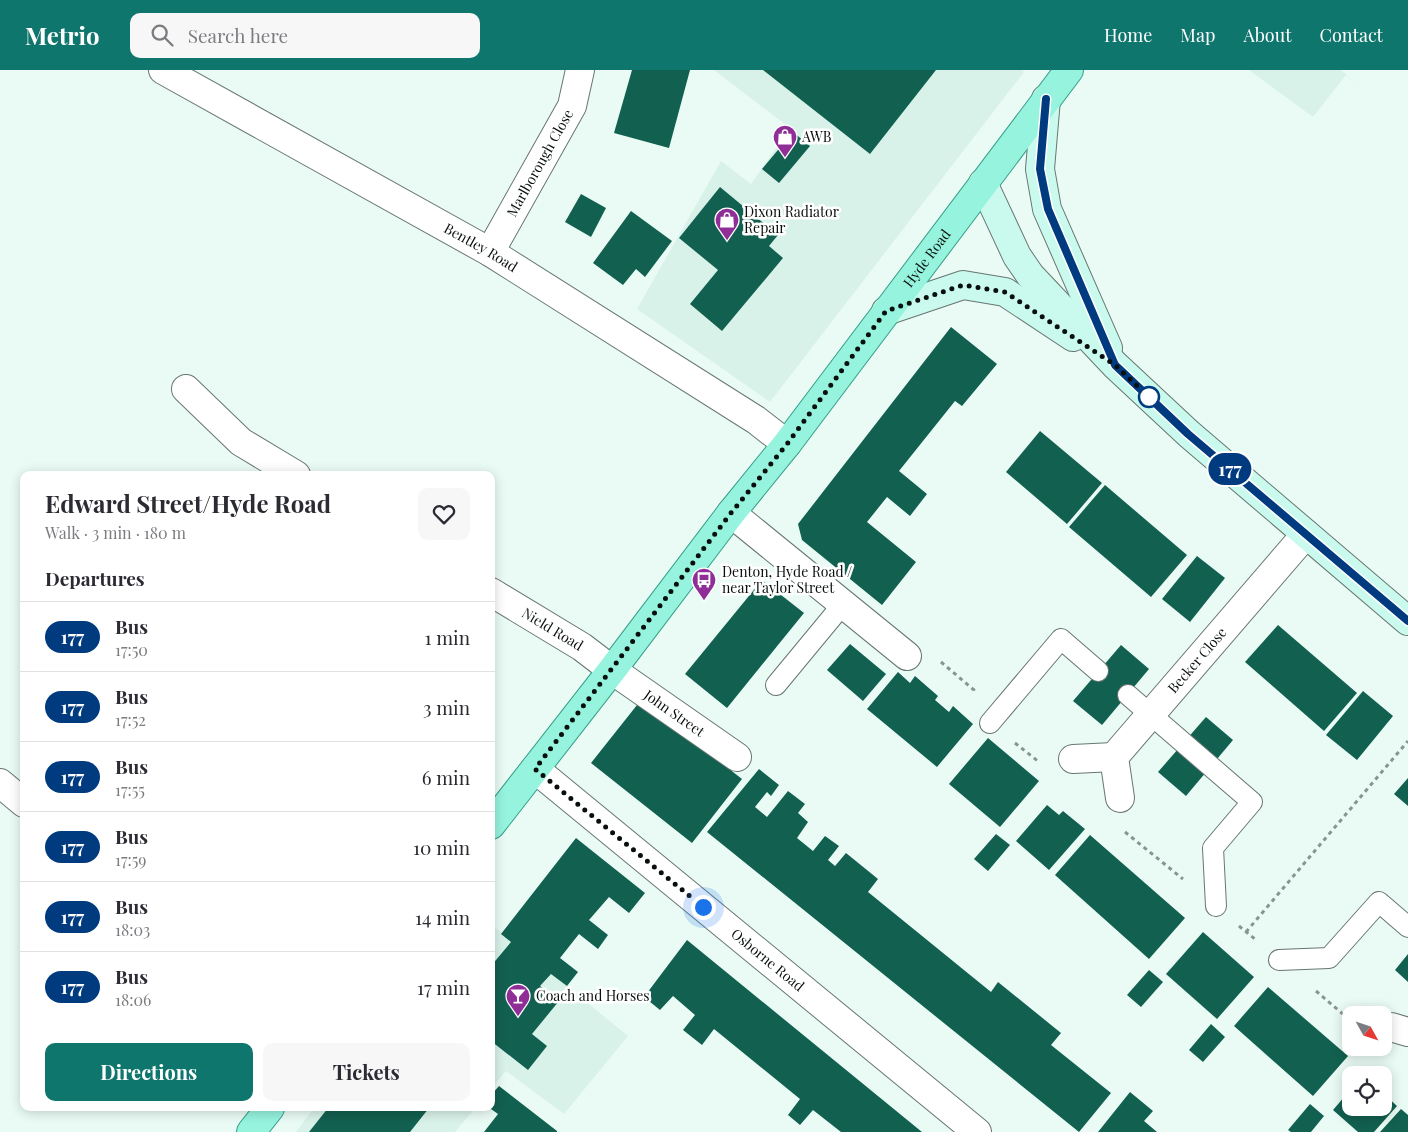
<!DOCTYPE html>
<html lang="en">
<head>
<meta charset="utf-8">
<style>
	body { margin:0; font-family:"Playfair Display",serif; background:#f7f7f7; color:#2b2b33; height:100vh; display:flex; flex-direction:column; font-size:19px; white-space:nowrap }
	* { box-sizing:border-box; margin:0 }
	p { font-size:16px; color:#7c7c81 }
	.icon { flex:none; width:28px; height:28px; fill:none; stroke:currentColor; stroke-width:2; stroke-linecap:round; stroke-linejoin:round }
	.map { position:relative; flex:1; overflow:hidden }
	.details { position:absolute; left:20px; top:401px; width:475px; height:640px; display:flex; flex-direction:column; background:#fff; border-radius:10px; box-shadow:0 2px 12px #0003 }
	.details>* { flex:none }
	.badge { padding:0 10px; border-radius:16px; font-size:18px; line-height:32px }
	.needle { width:32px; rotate:130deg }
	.tools { position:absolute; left:1342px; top:936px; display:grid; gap:10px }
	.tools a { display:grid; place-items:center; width:50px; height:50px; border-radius:10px; background:#fff; box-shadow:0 2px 12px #0003; font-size:25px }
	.you { position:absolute; width:25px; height:25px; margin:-12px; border:4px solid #fff; border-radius:50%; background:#1a73e8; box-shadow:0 0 0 8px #1a73e833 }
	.map>.badge { position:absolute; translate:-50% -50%; box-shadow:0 0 0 2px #fff }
	h2 { padding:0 25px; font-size:19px; line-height:45px }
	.round { display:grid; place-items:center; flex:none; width:52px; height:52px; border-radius:10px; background:#f7f7f7 }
	.head { display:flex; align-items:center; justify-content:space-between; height:85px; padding:0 25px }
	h1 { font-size:24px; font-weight:700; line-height:38px }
	.primary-button { display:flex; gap:10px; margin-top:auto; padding:10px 25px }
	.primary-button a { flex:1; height:58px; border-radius:10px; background:#0f766e; color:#fff; font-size:20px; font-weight:700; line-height:58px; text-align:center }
	.primary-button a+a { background:#f7f7f7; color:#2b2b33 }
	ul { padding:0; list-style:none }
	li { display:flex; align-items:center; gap:15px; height:70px; padding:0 25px; border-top:1px solid #e1e1e2 }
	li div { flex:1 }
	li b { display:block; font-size:19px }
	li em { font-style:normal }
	li .badge { min-width:55px; font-weight:700; text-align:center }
	header { display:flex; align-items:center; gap:30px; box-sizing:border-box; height:70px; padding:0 25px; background:#0f766e; color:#fff }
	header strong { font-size:24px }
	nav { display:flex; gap:28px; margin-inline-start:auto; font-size:18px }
	.search { width:350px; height:45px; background:#f7f7f7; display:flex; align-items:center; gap:12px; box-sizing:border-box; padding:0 18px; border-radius:10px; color:#7c7c81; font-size:19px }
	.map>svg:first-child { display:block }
	.built { fill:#d8f2ea }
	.building { fill:#126050 }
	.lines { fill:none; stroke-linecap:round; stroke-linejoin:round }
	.lane-casing { stroke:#677671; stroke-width:22 }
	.street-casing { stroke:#677671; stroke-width:30 }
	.secondary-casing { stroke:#677671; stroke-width:30 }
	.primary-casing { stroke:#369e87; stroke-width:30 }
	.path { stroke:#889490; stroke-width:3; stroke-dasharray:4 4; stroke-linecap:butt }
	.lane { stroke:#fff; stroke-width:20 }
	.street { stroke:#fff; stroke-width:28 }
	.secondary { stroke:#caf9ee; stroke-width:28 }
	.primary { stroke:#95f3de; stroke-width:28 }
	.line-casing { stroke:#fff; stroke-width:11 }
	.line { stroke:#003b80; stroke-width:8 }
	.walk { stroke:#090f0d; stroke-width:5; stroke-dasharray:0 9 }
	.stop-dot { fill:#fff; stroke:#003b80; stroke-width:2.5 }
	.labels { text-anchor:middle; stroke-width:5; stroke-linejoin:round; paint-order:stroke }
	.poi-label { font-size:14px; fill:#090f0d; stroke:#fff; text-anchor:start }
	.street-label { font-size:14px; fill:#090f0d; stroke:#fff }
</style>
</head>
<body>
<header>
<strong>Metrio</strong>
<div class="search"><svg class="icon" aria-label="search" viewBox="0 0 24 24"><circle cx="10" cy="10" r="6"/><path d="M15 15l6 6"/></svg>Search here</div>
<nav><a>Home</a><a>Map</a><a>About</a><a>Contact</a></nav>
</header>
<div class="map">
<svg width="1408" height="1062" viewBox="0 0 1408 1062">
	<rect width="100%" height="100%" fill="#eafbf5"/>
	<g class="built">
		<path d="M 714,0 L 1022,0 L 1024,2 L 770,332 L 637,239 L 721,91 L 751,114 L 790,58 Z"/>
		<path d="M 1249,0 L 1341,0 L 1359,15 L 1346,5 L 1313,47 Z"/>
		<path d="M 491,854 L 628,966 L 564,1044 L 506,1001 L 491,1018 Z"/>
		<path d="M 314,1038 L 475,1038 L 455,1062 L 296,1062 Z"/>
	</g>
	<g class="building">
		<path d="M 632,0 L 690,0 L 669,78 L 614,63 Z"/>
		<path d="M 763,0 L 936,0 L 870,84 Z"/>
		<path d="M 793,62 L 810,76 L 779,113 L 762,99 Z"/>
		<path d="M 720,117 L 778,165 L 769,176 L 783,188 L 722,261 L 690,234 L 718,200 L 679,168 Z"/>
		<path d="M 581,124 L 606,138 L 591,167 L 565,152 Z"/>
		<path d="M 631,141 L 672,171 L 645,207 L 636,199 L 623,215 L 593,193 Z"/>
		<path d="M 951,257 L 997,294 L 962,336 L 955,331 L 899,401 L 927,424 L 910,446 L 887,427 L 867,452 L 916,492 L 882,535 L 802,470 L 798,454 Z"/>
		<path d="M 1040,361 L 1102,413 L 1067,454 L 1006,402 Z"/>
		<path d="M 1105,415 L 1187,485 L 1151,527 L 1069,457 Z"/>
		<path d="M 1197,486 L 1225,508 L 1190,552 L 1162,529 Z"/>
		<path d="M 762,510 L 804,543 L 727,638 L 685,604 Z"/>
		<path d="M 1278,555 L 1357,623 L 1324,661 L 1245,592 Z"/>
		<path d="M 850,574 L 886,604 L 863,631 L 827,600 Z"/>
		<path d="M 1121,575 L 1149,599 L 1102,655 L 1073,631 Z"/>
		<path d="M 898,602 L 910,613 L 915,606 L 938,626 L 935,630 L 949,642 L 953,636 L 973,654 L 937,697 L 867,639 Z"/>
		<path d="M 1363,621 L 1393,646 L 1357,690 L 1326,665 Z"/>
		<path d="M 641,630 L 742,709 L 692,773 L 591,693 Z"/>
		<path d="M 1206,647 L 1233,670 L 1186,726 L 1158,702 Z"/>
		<path d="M 988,668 L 1039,711 L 1000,757 L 949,714 Z"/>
		<path d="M 759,699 L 779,715 L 771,726 L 767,722 L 755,737 L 767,747 L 788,721 L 805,734 L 798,743 L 808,752 L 797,768 L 813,781 L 825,766 L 839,776 L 828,790 L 835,796 L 846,783 L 878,809 L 868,822 L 991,922 L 998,912 L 1061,963 L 1051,975 L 1111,1023 L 1079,1062 L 707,762 Z"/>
		<path d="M 1408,708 L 1408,736 L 1394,724 Z"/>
		<path d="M 1047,735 L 1059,745 L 1063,741 L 1085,759 L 1049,800 L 1016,771 Z"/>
		<path d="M 996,764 L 1010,775 L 988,801 L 974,789 Z"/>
		<path d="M 1090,765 L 1185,848 L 1149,889 L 1055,805 Z"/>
		<path d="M 576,768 L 645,823 L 629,843 L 609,827 L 589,850 L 608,865 L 598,879 L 579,864 L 560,888 L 578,902 L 567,916 L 551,904 L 540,916 L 559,931 L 532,964 L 547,976 L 528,1000 L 491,971 L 491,896 L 511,872 L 501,864 Z"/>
		<path d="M 1203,862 L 1254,907 L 1217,949 L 1166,904 Z"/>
		<path d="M 687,870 L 922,1062 L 841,1062 L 813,1040 L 800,1055 L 788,1045 L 800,1029 L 714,959 L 702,975 L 683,960 L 695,945 L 673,926 L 660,940 L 644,927 Z"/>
		<path d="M 1408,884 L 1408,912 L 1395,900 Z"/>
		<path d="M 1149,900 L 1163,912 L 1141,937 L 1127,925 Z"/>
		<path d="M 1268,917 L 1348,986 L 1313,1026 L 1234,956 Z"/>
		<path d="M 1211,954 L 1225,967 L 1203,992 L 1189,980 Z"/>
		<path d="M 499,1016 L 557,1061 L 557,1062 L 484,1062 L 498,1044 L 491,1039 L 491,1025 Z"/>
		<path d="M 1351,1019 L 1351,1038 L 1384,1038 L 1384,1024 L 1397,1036 L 1374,1062 L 1358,1062 L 1333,1040 Z"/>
		<path d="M 1130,1022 L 1153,1041 L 1144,1051 L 1157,1062 L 1098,1062 Z"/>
		<path d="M 1310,1034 L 1324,1046 L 1311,1062 L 1291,1062 L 1288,1060 Z"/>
		<path d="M 328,1038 L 429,1038 L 410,1062 L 309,1062 Z"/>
		<path d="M 1401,1039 L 1408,1045 L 1408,1062 L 1380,1062 Z"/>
	</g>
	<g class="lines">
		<defs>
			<g id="lane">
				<path d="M 776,615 L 843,534"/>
				<path d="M 1128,625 L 1252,732 L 1213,778 L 1216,836"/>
				<path d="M 990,653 L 1061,569 L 1098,601"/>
				<path d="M 1279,890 L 1329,888 L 1379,832 L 1408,857"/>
			</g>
			<g id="street">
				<path id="s1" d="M 163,0 L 490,182 L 756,350 L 787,374"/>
				<path id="s2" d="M 490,182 L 572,36 L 580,0"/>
				<path d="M 186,319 L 241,372 L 296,405"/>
				<path d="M 731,443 L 907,586"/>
				<path id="s3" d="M 491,522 L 582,577 L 612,600 L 737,687"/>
				<path d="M 1073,689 L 1114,687"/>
				<path id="s4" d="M 535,699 L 977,1062"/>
				<path d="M 0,713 L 24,733"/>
				<path id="s5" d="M 1120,728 L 1114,687 L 1306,464"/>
				<path d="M 1391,957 L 1408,962"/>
			</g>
			<g id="secondary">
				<path d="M 1046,29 L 1040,99 L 1047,139 L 1108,278"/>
				<path d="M 983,113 L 1017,186 L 1030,205 L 1115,295 L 1189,364 L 1408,551"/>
				<path d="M 886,241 L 963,215 L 1005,222 L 1073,267"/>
			</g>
			<g id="primary">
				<path id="s6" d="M 491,755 L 612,600 L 731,443 L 787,374 L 1069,0"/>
				<path d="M 251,1062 L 270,1038"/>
			</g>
		</defs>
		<use href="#lane" class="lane-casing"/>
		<use href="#street" class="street-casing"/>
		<use href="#secondary" class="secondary-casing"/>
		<use href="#primary" class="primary-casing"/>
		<g class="path">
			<path d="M 941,592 L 974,620 L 975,623"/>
			<path d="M 1015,673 L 1039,692"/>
			<path d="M 1125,762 L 1183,809"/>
			<path d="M 1239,856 L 1256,870"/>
			<path d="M 1246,862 L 1408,671"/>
			<path d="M 1316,921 L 1351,951"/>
		</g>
		<use href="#lane" class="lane"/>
		<use href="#street" class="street"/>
		<use href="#secondary" class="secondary"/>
		<use href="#primary" class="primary"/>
	</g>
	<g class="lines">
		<defs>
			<path id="line" d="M 1046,29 L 1040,99 L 1048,139 L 1115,295 L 1188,364 L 1408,551"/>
		</defs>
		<use href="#line" class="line-casing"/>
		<use href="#line" class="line"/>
		<path class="walk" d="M 703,837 L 535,699 L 731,443 L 787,374 L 886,241 L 963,215 L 1005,222 L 1115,295 L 1152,330 L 1149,327"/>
	</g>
	<defs>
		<symbol id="shop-pin" viewBox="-11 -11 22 30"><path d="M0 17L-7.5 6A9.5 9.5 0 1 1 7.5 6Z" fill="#8f2e96" stroke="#fff"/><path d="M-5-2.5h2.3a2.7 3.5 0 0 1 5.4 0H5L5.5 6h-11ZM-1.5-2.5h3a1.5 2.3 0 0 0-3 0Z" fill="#fff"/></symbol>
		<symbol id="bus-pin" viewBox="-11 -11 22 30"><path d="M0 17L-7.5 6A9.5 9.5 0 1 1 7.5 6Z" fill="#8f2e96" stroke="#fff"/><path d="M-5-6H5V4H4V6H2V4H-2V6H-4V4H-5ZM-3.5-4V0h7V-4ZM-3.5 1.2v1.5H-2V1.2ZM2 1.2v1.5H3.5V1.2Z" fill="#fff"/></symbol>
		<symbol id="bar-pin" viewBox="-11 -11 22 30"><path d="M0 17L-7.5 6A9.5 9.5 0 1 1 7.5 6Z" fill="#8f2e96" stroke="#fff"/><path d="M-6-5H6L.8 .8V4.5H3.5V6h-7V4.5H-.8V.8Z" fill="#fff"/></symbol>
	</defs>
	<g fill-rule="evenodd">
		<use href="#shop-pin" x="771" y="53" width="28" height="38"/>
		<use href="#shop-pin" x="713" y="136" width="28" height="38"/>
		<use href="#bus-pin" x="690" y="496" width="28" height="38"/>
		<use href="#bar-pin" x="504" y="912" width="28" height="38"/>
	</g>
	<circle class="stop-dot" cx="1149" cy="327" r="10"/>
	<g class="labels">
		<g class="poi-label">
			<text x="802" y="72">AWB</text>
			<text x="744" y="147">Dixon Radiator<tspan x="744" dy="16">Repair</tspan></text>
			<text x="722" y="507">Denton, Hyde Road /<tspan x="722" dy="16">near Taylor Street</tspan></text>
			<text x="536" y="931">Coach and Horses</text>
		</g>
		<g class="street-label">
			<text dy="5" stroke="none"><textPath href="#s2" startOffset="102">Marlborough Close</textPath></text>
			<text dy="5" stroke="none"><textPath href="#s1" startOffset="364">Bentley Road</textPath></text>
			<text dy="5" stroke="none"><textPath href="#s6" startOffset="715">Hyde Road</textPath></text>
			<text dy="5" stroke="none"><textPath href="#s3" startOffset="72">Nield Road</textPath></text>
			<text dy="5" stroke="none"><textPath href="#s5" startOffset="169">Becker Close</textPath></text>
			<text dy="5" stroke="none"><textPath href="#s3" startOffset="220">John Street</textPath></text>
			<text dy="5" stroke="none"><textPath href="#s4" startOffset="301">Osborne Road</textPath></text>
		</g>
	</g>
</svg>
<div class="tools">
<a><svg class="needle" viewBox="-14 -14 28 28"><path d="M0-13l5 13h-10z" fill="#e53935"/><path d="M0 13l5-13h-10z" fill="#7c7c81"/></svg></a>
<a><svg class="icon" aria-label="locate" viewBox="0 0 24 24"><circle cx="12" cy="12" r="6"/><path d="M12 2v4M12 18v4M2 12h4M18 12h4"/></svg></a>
</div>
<div class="you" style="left:703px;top:837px"></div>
<b class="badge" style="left:1230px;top:399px;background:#003b80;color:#fff">177</b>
<section class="details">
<div class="head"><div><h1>Edward Street/Hyde Road</h1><p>Walk · 3 min · 180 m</p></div><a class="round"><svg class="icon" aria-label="heart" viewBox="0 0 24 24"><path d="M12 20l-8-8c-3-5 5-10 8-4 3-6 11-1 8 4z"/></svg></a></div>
<h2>Departures</h2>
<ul>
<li><span class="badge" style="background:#003b80;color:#fff">177</span><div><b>Bus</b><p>17:50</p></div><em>1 min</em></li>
<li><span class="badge" style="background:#003b80;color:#fff">177</span><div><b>Bus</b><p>17:52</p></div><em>3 min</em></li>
<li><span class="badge" style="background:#003b80;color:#fff">177</span><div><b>Bus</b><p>17:55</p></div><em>6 min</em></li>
<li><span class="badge" style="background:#003b80;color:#fff">177</span><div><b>Bus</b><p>17:59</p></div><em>10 min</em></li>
<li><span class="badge" style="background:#003b80;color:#fff">177</span><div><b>Bus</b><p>18:03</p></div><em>14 min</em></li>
<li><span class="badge" style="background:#003b80;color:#fff">177</span><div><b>Bus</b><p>18:06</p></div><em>17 min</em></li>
</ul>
<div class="primary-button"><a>Directions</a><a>Tickets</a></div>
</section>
</div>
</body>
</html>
